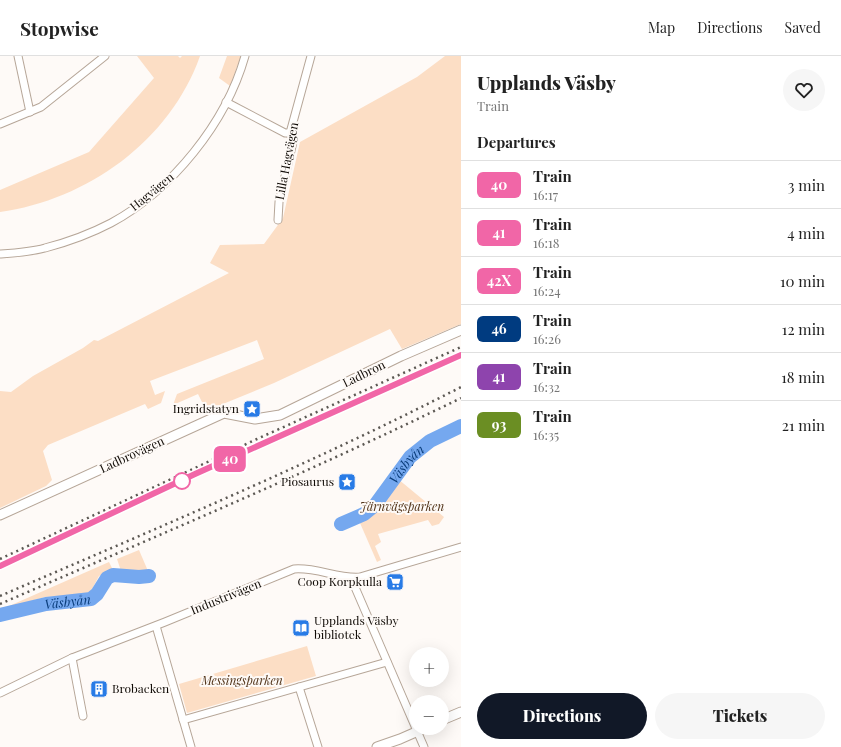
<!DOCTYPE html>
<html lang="en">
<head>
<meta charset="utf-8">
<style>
	body { margin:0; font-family:"Playfair Display",serif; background:#f6f6f6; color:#222; height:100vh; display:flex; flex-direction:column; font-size:15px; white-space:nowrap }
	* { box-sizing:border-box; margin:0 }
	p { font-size:13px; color:#767676 }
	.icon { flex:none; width:22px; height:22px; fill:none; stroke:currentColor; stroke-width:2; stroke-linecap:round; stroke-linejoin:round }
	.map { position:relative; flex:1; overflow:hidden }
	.panel { display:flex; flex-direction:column; background:#fff; width:380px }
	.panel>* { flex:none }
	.badge { padding:0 8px; border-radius:6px; font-size:14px; line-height:26px }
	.controls { position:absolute; left:409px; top:591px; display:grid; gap:8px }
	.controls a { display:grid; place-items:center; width:40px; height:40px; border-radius:50%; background:#fff; box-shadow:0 4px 16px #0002; font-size:20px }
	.map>.badge { position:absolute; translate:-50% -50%; box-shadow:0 0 0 2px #fff }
	h2 { padding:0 16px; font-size:15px; line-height:36px }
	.round { display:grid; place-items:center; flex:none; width:42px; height:42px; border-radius:21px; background:#f6f6f6 }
	.overview { display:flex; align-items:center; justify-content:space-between; height:68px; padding:0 16px }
	h1 { font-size:19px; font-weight:800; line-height:30px }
	.button { display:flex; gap:8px; margin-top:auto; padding:8px 16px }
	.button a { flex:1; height:46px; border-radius:24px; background:#111827; color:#fff; font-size:16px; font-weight:800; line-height:46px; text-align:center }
	.button a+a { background:#f6f6f6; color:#222 }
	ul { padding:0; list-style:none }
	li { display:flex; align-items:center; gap:12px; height:48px; padding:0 16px; border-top:1px solid #e0e0e0 }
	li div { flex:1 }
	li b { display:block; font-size:15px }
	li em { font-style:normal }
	li .badge { min-width:44px; font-weight:700; text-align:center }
	header { display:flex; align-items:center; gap:24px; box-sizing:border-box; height:56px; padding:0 20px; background:#fff; border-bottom:1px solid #e0e0e0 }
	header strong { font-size:19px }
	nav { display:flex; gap:22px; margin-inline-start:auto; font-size:14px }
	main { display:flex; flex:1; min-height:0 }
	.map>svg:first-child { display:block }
	.green { fill:#fcdec5 }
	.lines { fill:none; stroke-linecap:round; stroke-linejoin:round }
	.river { stroke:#75a8ef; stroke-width:14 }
	.minor-casing { stroke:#b6a698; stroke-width:9 }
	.tertiary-casing { stroke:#b6a698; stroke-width:11 }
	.minor { stroke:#fff; stroke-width:7 }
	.tertiary { stroke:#fff; stroke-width:9 }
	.rail { stroke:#5c5853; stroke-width:2.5; stroke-dasharray:2 4; stroke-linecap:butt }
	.line-casing { stroke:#fff; stroke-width:9 }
	.line { stroke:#f166a7; stroke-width:6 }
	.stop-dot { fill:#fff; stroke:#f166a7; stroke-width:2 }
	.labels { text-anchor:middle; stroke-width:4; stroke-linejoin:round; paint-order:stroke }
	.street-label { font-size:12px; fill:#100b06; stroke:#fefaf7 }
	.poi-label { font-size:12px; fill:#100b06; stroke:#fefaf7; text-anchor:end }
	.park-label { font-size:12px; font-style:italic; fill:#513318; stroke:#fefaf7 }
	.water-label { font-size:13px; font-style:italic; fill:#0a3d7b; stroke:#fefaf7 }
</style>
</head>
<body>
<header>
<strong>Stopwise</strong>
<nav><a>Map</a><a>Directions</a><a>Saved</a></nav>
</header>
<main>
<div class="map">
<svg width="461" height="691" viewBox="0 0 461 691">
	<rect width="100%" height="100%" fill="#fefaf7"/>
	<g class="green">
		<path d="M 137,0 L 178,0 L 180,2 L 182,0 L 200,0 C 170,85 87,144 0,156 L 0,134 L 89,96 L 154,22 Z"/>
		<path d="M 227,0 L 241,0 L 230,30 L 219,22 Z"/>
		<path d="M 445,0 L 461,0 L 461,268 L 402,293 L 390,273 L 274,327 L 218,350 L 209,351 L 203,348 L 198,338 L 173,349 L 177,338 L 264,303 L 257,284 L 150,325 L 155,339 L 165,335 L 161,347 L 148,353 L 145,348 L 48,389 L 43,395 L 52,424 L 46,430 L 0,452 L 0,335 L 11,336 L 33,320 L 83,292 L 94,284 L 98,285 L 229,217 L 210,207 L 220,189 L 264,188 L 283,162 L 300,86 L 417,21 Z"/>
		<path d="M 398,423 L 444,461 L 439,468 L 432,470 L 428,464 L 378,478 L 381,486 L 375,490 L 381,504 L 377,506 L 360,467 L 377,455 Z"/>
		<path d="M 139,494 L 148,515 L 121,515 L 117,503 Z"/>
		<path d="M 109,506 L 113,514 L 99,520 L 91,535 L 87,539 L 45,541 L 0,554 Z"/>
		<path d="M 307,590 L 316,620 L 187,657 L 179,628 Z"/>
	</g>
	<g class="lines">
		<g class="river">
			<path id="s1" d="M 341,468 L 364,458 L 375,449 L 410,401 L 430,385 L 461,370"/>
			<path id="s2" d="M 0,559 L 46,548 L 91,543 L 97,538 L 107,522 L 113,519 L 139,521 L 149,520"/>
		</g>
		<defs>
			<g id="minor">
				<path d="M 18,0 L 30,56"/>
				<path d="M 226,46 L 285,77 L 290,77"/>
				<path d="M 0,68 L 41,51 L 105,0"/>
				<path d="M 278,164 L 279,146 L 293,86 L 290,77 L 311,0"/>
				<path d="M 0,198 C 15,197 31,196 45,192 C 68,186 90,178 111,167 C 172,134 226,67 245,0"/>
				<path d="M 351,522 L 424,691"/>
				<path d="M 156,570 L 191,691"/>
				<path d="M 72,602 L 83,660"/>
				<path d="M 299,631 L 318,691"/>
				<path d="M 0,637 L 72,602 L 165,566 L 294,513 C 317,511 338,523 360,521 L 461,491"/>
				<path d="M 183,664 L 387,606"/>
			</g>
			<g id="tertiary">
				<path d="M 0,459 L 224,357 L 255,363 L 280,359 L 401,300 L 461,274"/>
				<path d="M 442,664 L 461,656"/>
				<path d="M 377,691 L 400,683 L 425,672"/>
			</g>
		</defs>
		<use href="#minor" class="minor-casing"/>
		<use href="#tertiary" class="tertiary-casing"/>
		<use href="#minor" class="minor"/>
		<use href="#tertiary" class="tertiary"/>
		<g class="rail">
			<path d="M 214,410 L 461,299"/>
			<path d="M 0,503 L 257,383 L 461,291"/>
			<path d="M 0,510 L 103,462"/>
			<path d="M 0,540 C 155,473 311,408 461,331"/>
			<path d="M 0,548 C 154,481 310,416 461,342"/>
		</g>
	</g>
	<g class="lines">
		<defs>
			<path id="line" d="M 0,510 L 195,418 L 461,299"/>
		</defs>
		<use href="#line" class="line-casing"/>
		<use href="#line" class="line"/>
	</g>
	<defs>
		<symbol id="sight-square" viewBox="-11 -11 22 22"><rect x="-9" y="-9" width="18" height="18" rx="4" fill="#287be6" stroke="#fefaf7"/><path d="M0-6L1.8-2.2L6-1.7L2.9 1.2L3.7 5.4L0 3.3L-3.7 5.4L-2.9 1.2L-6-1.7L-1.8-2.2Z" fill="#fff"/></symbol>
		<symbol id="supermarket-square" viewBox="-11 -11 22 22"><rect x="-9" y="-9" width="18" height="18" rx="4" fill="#287be6" stroke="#fefaf7"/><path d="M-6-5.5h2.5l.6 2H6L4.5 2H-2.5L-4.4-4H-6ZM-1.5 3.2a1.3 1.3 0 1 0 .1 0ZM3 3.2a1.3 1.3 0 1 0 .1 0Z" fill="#fff"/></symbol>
		<symbol id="library-square" viewBox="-11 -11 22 22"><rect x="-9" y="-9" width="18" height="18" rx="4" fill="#287be6" stroke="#fefaf7"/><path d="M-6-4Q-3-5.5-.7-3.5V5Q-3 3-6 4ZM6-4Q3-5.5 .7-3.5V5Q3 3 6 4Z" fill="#fff"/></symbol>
		<symbol id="building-square" viewBox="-11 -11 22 22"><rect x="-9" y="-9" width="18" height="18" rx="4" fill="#287be6" stroke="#fefaf7"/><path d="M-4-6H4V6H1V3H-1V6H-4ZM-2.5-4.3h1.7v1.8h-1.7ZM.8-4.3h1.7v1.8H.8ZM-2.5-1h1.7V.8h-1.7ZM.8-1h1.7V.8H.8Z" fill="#fff"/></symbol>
	</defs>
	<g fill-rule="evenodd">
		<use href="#sight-square" x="242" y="343" width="20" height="20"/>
		<use href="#sight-square" x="337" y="416" width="20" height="20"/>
		<use href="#supermarket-square" x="385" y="516" width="20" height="20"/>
		<use href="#library-square" x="291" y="562" width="20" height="20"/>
		<use href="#building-square" x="89" y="623" width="20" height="20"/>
	</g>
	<circle class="stop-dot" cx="182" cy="425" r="8"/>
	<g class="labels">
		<g class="street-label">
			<text transform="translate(287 105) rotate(-79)" y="4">Lilla Hagvägen</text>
			<text transform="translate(152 136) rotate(-39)" y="4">Hagvägen</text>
			<text transform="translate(364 318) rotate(-26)" y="4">Ladbron</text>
			<text transform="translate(132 399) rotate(-25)" y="4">Ladbrovägen</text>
			<text transform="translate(226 541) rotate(-22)" y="4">Industrivägen</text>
		</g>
		<g class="poi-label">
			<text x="239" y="357">Ingridstatyn</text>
			<text x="334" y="430">Piosaurus</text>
			<text x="382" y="530">Coop Korpkulla</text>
			<text x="314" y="569" text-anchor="start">Upplands Väsby<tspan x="314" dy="14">bibliotek</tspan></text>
			<text x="112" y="637" text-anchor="start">Brobacken</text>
		</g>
		<g class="park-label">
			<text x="402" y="455">Järnvägsparken</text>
			<text x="242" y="629">Messingsparken</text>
		</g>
		<g class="water-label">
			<text dy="5" stroke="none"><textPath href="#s1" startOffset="91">Väsbyån</textPath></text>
			<text dy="5" stroke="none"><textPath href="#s2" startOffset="69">Väsbyån</textPath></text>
		</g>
	</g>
</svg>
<div class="controls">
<a>+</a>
<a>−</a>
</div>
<b class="badge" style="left:230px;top:403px;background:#f166a7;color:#fff">40</b>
</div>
<section class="panel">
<div class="overview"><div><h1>Upplands Väsby</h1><p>Train</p></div><a class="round"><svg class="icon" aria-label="heart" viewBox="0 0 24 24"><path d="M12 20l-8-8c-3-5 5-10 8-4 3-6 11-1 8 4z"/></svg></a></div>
<h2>Departures</h2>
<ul>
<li><span class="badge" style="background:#f166a7;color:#fff">40</span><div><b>Train</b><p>16:17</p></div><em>3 min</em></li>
<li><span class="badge" style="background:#f166a7;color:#fff">41</span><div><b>Train</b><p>16:18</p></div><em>4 min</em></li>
<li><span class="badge" style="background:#f166a7;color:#fff">42X</span><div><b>Train</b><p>16:24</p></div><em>10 min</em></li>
<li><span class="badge" style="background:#003b80;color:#fff">46</span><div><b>Train</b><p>16:26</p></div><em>12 min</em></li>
<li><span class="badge" style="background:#8e44ad;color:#fff">41</span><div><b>Train</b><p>16:32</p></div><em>18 min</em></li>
<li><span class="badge" style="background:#6b8e23;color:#fff">93</span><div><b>Train</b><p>16:35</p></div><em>21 min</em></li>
</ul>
<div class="button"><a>Directions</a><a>Tickets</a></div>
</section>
</main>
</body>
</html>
